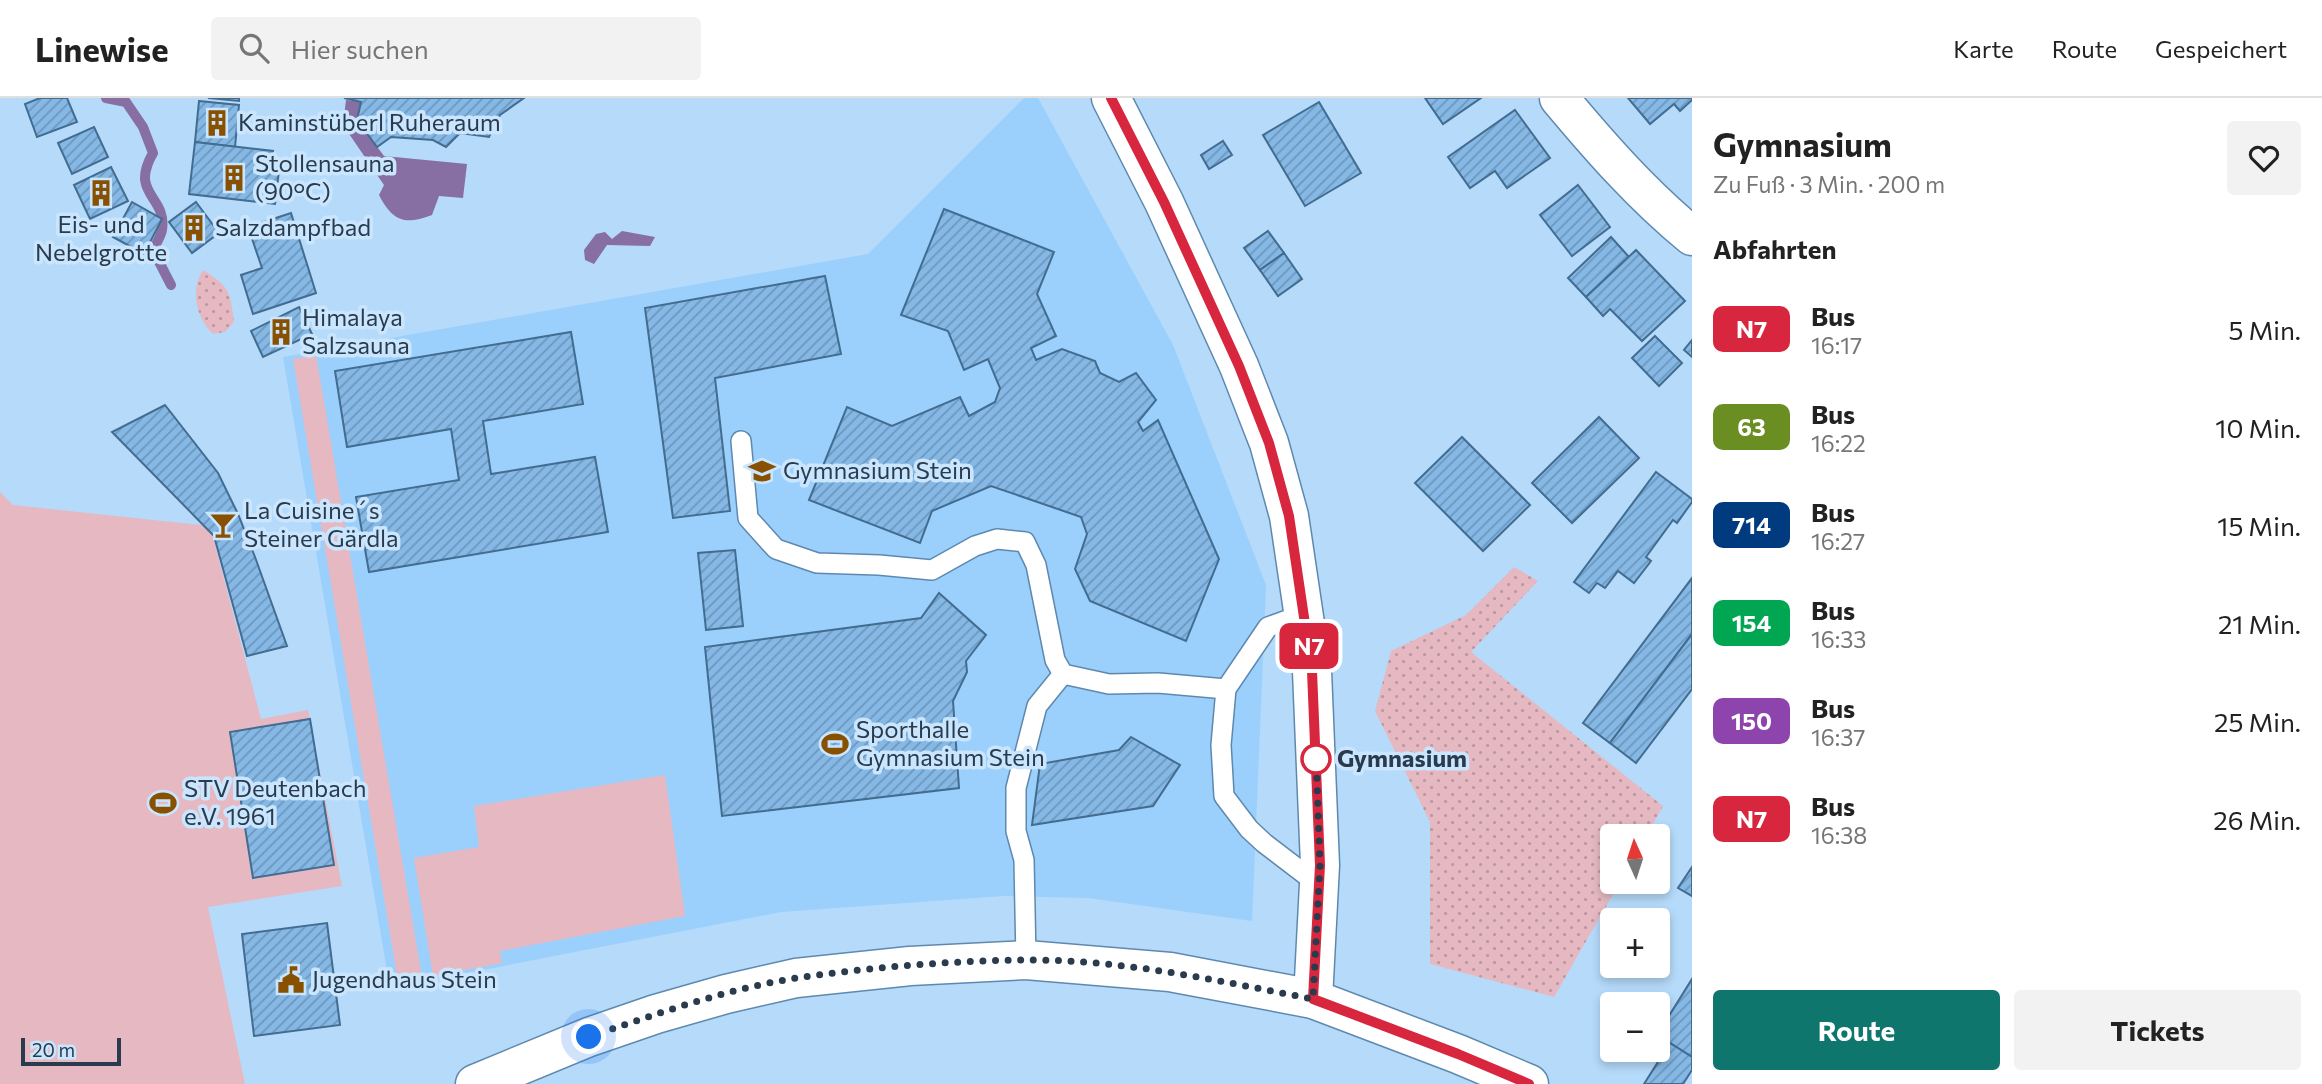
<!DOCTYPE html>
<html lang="de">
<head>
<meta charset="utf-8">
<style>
	body { margin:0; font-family:Commissioner,sans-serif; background:#f2f2f2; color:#222; height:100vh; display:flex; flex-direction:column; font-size:26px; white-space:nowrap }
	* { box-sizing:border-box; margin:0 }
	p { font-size:23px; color:#767676 }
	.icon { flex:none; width:38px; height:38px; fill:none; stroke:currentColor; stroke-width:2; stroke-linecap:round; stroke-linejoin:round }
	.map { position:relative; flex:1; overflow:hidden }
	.panel { display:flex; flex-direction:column; background:#fff; width:630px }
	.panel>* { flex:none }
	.badge { padding:0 14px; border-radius:10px; font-size:24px; line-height:46px }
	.needle { width:46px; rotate:357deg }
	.tools { position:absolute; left:1600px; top:726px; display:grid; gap:14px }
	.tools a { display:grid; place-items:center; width:70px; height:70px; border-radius:7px; background:#fff; box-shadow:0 4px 10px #0003; font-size:35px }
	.scale { position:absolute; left:21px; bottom:18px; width:100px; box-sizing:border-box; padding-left:7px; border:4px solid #293b4c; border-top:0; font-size:19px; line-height:24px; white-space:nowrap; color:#293b4c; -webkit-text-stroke:5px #cae6fe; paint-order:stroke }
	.you { position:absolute; width:35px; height:35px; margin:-18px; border:5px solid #fff; border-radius:50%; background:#1a73e8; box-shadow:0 0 0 10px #1a73e833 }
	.map>.badge { position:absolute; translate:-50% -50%; box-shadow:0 0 0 4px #fff }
	h2 { padding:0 21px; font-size:26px; line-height:63px }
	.round { display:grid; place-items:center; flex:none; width:74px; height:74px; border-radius:7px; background:#f2f2f2 }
	.head { display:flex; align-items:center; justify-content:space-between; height:119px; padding:0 21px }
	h1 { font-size:33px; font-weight:700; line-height:52px }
	.cta { display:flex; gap:14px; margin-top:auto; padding:14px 21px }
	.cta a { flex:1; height:80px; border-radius:7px; background:#0f766e; color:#fff; font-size:28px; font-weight:700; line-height:80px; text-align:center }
	.cta a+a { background:#f2f2f2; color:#222 }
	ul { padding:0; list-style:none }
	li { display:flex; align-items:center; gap:21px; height:98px; padding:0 21px }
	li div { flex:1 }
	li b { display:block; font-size:26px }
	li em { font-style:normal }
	li .badge { min-width:77px; font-weight:700; text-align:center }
	header { display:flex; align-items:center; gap:42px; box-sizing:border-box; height:98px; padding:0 35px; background:#fff; border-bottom:2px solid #e0e0e0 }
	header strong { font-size:33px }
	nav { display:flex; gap:38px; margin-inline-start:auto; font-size:24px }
	.search { width:490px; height:63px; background:#f2f2f2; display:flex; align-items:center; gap:18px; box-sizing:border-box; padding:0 24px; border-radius:7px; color:#767676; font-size:26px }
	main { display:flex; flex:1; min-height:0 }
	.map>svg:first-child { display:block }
	.built { fill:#9bcffc }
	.grass { fill:url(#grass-dots) }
	.park { fill:#e6b9c2 }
	.water { fill:#876ea3 }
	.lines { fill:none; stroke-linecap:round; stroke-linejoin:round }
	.stream { stroke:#876ea3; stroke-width:10 }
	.building { fill:url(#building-hatch); stroke:#426c90; stroke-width:2 }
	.service-casing { stroke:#5e89af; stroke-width:22 }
	.minor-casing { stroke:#5e89af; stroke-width:41 }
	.service { stroke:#fff; stroke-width:19 }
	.minor { stroke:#fff; stroke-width:38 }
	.line-casing { stroke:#fff; stroke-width:16 }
	.line { stroke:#d7263d; stroke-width:10 }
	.walk { stroke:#293b4c; stroke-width:7; stroke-dasharray:0 12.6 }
	.stop-dot { fill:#fff; stroke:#d7263d; stroke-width:3.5 }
	.labels { text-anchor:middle; stroke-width:7; stroke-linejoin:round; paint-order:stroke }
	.poi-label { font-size:24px; fill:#293b4c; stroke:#cae6fe; text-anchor:start }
	.stop-label { font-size:24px; font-weight:bold; fill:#293b4c; stroke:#cae6fe; text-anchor:start }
</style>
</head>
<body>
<header>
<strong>Linewise</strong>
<div class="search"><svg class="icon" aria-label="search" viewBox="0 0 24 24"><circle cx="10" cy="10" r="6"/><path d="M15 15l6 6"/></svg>Hier suchen</div>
<nav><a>Karte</a><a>Route</a><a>Gespeichert</a></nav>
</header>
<main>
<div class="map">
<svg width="1692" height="986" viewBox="0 0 1692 986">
	<defs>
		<pattern id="grass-dots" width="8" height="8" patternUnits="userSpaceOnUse" patternTransform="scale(1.75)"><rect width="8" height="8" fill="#e6b9c2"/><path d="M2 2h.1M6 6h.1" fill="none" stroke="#ba98a0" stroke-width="1.8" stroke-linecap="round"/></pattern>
		<pattern id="building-hatch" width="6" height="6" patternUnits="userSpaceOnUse" patternTransform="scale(1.75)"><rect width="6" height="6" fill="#85b8e5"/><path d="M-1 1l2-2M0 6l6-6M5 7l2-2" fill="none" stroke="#6d97bc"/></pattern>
	</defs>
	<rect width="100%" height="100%" fill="#b5dafa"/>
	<path class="built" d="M 1024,0 L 1038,0 L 1173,247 L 1266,487 L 1252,823 L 1088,800 L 1003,798 L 781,814 L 390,890 L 283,259 L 868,156 Z"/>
	<g class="grass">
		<path d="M 203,172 C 230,189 230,193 234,224 L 225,234 L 213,236 C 196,220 190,192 203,172 Z"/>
		<path d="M 1514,469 L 1538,483 L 1471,554 L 1663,708 L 1646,738 L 1612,738 L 1612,784 L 1620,784 L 1554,899 L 1430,866 L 1430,724 L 1375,613 L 1391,553 L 1466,517 Z"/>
	</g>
	<g class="park">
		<path d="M 316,257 L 422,879 L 398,883 L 293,261 Z"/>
		<path d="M 0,394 L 13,407 L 210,428 L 261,621 L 308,612 L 342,788 L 208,809 L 245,986 L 0,986 Z"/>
		<path d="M 665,677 L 685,818 L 500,853 L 502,865 L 433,878 L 414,760 L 479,749 L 474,708 Z"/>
	</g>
	<g class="water">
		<path d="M 346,2 L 361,4 L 357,22 L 384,58 L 467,66 L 463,100 L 439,98 L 432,117 C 405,127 393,124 379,97 L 384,87 L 343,27 Z"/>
		<path d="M 622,133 L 655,139 L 650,148 L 607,147 L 594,166 L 585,162 L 584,152 L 596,136 L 605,134 L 612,141 Z"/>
	</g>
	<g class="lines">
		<path class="stream" d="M 106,0 L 126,4 L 143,29 L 153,55 C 129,97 167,97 162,132 C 161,138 156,146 153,152 L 171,187"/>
	</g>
	<g class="building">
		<path d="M 40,0 L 67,0 L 77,24 L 37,39 L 25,6 Z"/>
		<path d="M 208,0 L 239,0 L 239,3 Z"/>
		<path d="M 344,0 L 524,0 L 500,17 L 489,39 L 460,35 L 446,49 L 433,42 L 391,39 L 377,49 L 357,22 L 361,4 Z"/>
		<path d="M 1425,0 L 1481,0 L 1443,26 Z"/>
		<path d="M 1628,0 L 1692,0 L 1692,2 L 1680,13 L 1674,6 L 1650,26 Z"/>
		<path d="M 199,3 L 239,7 L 235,49 L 195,44 Z"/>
		<path d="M 1319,4 L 1361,75 L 1305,108 L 1263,37 Z"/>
		<path d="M 1515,12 L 1550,60 L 1507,90 L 1495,73 L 1470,90 L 1448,59 Z"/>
		<path d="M 94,29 L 108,59 L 72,76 L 58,45 Z"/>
		<path d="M 1223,43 L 1232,57 L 1209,71 L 1201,57 Z"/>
		<path d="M 195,44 L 273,53 L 272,63 L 280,64 L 275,106 L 189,96 Z"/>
		<path d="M 111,69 L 128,103 L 90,121 L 74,87 Z"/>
		<path d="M 1578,87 L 1610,129 L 1572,158 L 1540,117 Z"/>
		<path d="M 132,104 L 162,121 L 144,156 L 113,139 Z"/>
		<path d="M 196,104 L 219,135 L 192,155 L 169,124 Z"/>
		<path d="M 944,111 L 1054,154 L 1037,196 L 1056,238 L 1031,250 L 1036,262 L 1062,251 L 1095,263 L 1100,275 L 1119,284 L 1136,275 L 1156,302 L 1138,324 L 1143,333 L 1158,322 L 1219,461 L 1186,543 L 1090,503 L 1075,471 L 1087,436 L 1081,419 L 991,388 L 932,413 L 920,445 L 809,402 L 847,309 L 892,328 L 960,299 L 969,318 L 995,304 L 1000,290 L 988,261 L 964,272 L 948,233 L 901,217 Z"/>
		<path d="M 291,115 L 316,195 L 253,216 L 241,177 L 262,170 L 248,129 Z"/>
		<path d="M 1268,133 L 1284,155 L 1260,172 L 1244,150 Z"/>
		<path d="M 1611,139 L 1629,159 L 1586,199 L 1568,180 Z"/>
		<path d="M 1636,152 L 1685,203 L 1642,243 L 1610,211 L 1603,218 L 1586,199 Z"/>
		<path d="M 1284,155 L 1302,181 L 1278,198 L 1260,172 Z"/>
		<path d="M 825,178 L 841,256 L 715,280 L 730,413 L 673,420 L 645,210 Z"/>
		<path d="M 299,209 L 312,236 L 263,259 L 251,233 Z"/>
		<path d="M 571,234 L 583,306 L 483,323 L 491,376 L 595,359 L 608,434 L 369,474 L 356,399 L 459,382 L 451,331 L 347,349 L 335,273 Z"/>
		<path d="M 1655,238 L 1682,265 L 1659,288 L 1632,260 Z"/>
		<path d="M 1692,242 L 1692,259 L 1684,252 Z"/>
		<path d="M 165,307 L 218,375 L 238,416 L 255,459 L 287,548 L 247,558 L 214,438 L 112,334 Z"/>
		<path d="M 1599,319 L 1639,360 L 1572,425 L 1532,385 Z"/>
		<path d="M 1462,339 L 1530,407 L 1483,453 L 1415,385 Z"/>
		<path d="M 1656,374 L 1692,401 L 1692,404 L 1677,425 L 1673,422 L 1646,459 L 1651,463 L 1634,485 L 1618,473 L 1605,490 L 1597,485 L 1589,495 L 1574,484 Z"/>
		<path d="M 735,452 L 743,528 L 706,532 L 698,455 Z"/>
		<path d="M 1692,480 L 1692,536 L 1610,645 L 1583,625 Z"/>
		<path d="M 939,495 L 986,537 L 966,563 L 967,574 L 953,603 L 959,690 L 722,718 L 705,549 L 921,520 Z"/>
		<path d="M 1692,536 L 1692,591 L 1636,665 L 1610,645 Z"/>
		<path d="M 310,621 L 334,767 L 253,780 L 230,634 Z"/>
		<path d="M 1131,639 L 1180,667 L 1153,708 L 1032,727 L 1040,666 L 1119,652 Z"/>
		<path d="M 1692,769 L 1692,798 L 1678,790 Z"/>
		<path d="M 327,825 L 340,927 L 254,938 L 242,836 Z"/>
		<path d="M 1692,881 L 1692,959 L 1657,937 Z"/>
		<path d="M 1670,945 L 1692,959 L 1692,972 L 1683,986 L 1644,986 Z"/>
	</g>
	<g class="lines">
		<defs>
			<g id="service">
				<path d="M 741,343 L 748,420 L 776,451 L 817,465 L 879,467 L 932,472 L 975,448 L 997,441 L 1025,444 L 1036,467 L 1055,562 L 1063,576 L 1109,586 L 1158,585 L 1226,591"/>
				<path d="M 1304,516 L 1268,529 L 1226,591 L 1221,647 L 1224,698 L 1249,731 L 1264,745 L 1319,787"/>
				<path d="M 1026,862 L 1024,762 L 1016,733 L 1016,690 L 1037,608 L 1063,576"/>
			</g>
			<g id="minor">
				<path d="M 1111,0 L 1164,104 L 1239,268 L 1269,345 L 1289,418 L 1312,573 L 1320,767 L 1313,901"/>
				<path d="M 1559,0 C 1600,49 1642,97 1692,138"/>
				<path d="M 475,986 L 589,939 L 656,916 L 726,896 L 796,880 L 910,868 L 1026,862 L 1170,874 L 1313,901 L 1458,956 L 1529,986"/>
			</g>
		</defs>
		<use href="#service" class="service-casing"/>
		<use href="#minor" class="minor-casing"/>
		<use href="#service" class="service"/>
		<use href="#minor" class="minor"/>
	</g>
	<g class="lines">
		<defs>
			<path id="line" d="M 1111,0 L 1164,104 L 1239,268 L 1269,345 L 1289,418 L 1312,573 L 1320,767 L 1313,901 L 1458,956 L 1529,986"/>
		</defs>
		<use href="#line" class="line-casing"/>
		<use href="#line" class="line"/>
		<path class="walk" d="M 589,939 C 656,916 726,891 797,880 C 872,869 949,863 1024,862 C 1122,861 1218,883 1313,901 L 1320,767 L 1316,656 L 1316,661"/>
	</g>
	<defs>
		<symbol id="building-bare" viewBox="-9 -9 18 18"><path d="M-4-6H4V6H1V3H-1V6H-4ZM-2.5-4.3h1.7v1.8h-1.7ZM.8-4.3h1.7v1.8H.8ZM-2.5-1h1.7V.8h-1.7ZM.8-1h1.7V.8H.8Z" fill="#885001" stroke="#cae6fe" stroke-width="2.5" paint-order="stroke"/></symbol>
		<symbol id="school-bare" viewBox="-9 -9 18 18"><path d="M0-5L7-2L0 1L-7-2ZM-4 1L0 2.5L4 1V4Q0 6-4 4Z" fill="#885001" stroke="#cae6fe" stroke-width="2.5" paint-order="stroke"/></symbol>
		<symbol id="bar-bare" viewBox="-9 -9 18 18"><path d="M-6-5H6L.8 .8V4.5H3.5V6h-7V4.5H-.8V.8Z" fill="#885001" stroke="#cae6fe" stroke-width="2.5" paint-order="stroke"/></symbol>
		<symbol id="stadium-bare" viewBox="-9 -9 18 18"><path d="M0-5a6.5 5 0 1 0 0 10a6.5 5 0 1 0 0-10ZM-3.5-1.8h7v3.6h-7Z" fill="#885001" stroke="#cae6fe" stroke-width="2.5" paint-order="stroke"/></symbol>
		<symbol id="civic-bare" viewBox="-9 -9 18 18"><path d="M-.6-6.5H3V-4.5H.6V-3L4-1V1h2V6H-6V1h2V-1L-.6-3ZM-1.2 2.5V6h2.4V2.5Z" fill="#885001" stroke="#cae6fe" stroke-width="2.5" paint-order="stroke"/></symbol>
	</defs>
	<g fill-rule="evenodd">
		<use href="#building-bare" x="198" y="6" width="38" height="38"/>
		<use href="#building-bare" x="215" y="61" width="38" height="38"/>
		<use href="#building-bare" x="82" y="76" width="38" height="38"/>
		<use href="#building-bare" x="175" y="111" width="38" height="38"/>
		<use href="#building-bare" x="262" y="215" width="38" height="38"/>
		<use href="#school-bare" x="743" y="354" width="38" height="38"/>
		<use href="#bar-bare" x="204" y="408" width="38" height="38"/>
		<use href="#stadium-bare" x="816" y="627" width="38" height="38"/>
		<use href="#stadium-bare" x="144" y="686" width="38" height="38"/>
		<use href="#civic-bare" x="272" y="863" width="38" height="38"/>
	</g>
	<circle class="stop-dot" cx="1316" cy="661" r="14"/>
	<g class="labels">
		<g class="poi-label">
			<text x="238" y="33">Kaminstüberl Ruheraum</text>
			<text x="255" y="74">Stollensauna<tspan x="255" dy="28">(90°C)</tspan></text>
			<text x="101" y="135" text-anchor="middle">Eis- und<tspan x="101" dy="28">Nebelgrotte</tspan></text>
			<text x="215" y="138">Salzdampfbad</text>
			<text x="302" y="228">Himalaya<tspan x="302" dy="28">Salzsauna</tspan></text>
			<text x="783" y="381">Gymnasium Stein</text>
			<text x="244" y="421">La Cuisine´s<tspan x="244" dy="28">Steiner Gärdla</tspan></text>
			<text x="856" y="640">Sporthalle<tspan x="856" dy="28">Gymnasium Stein</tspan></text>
			<text x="184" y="699">STV Deutenbach<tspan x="184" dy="28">e.V. 1961</tspan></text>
			<text x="312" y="890">Jugendhaus Stein</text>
		</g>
		<g class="stop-label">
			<text x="1337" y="669">Gymnasium</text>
		</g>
	</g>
</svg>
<div class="tools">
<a><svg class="needle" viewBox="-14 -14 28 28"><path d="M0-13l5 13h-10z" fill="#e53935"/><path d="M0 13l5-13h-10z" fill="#767676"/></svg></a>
<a>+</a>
<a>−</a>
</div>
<div class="scale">20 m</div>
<div class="you" style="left:589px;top:939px"></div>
<b class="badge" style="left:1309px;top:548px;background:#d7263d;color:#fff">N7</b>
</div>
<section class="panel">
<div class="head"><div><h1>Gymnasium</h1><p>Zu Fuß · 3 Min. · 200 m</p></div><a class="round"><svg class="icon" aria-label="heart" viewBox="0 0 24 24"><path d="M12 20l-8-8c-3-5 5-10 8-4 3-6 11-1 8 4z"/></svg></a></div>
<h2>Abfahrten</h2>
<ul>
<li><span class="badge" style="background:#d7263d;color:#fff">N7</span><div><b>Bus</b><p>16:17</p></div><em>5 Min.</em></li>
<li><span class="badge" style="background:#6b8e23;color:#fff">63</span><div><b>Bus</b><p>16:22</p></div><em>10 Min.</em></li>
<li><span class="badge" style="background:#003b80;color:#fff">714</span><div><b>Bus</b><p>16:27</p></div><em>15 Min.</em></li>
<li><span class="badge" style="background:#00a651;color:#fff">154</span><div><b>Bus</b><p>16:33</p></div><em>21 Min.</em></li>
<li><span class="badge" style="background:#8e44ad;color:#fff">150</span><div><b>Bus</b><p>16:37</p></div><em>25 Min.</em></li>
<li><span class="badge" style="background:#d7263d;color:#fff">N7</span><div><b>Bus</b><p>16:38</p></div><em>26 Min.</em></li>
</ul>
<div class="cta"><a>Route</a><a>Tickets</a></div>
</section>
</main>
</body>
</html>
